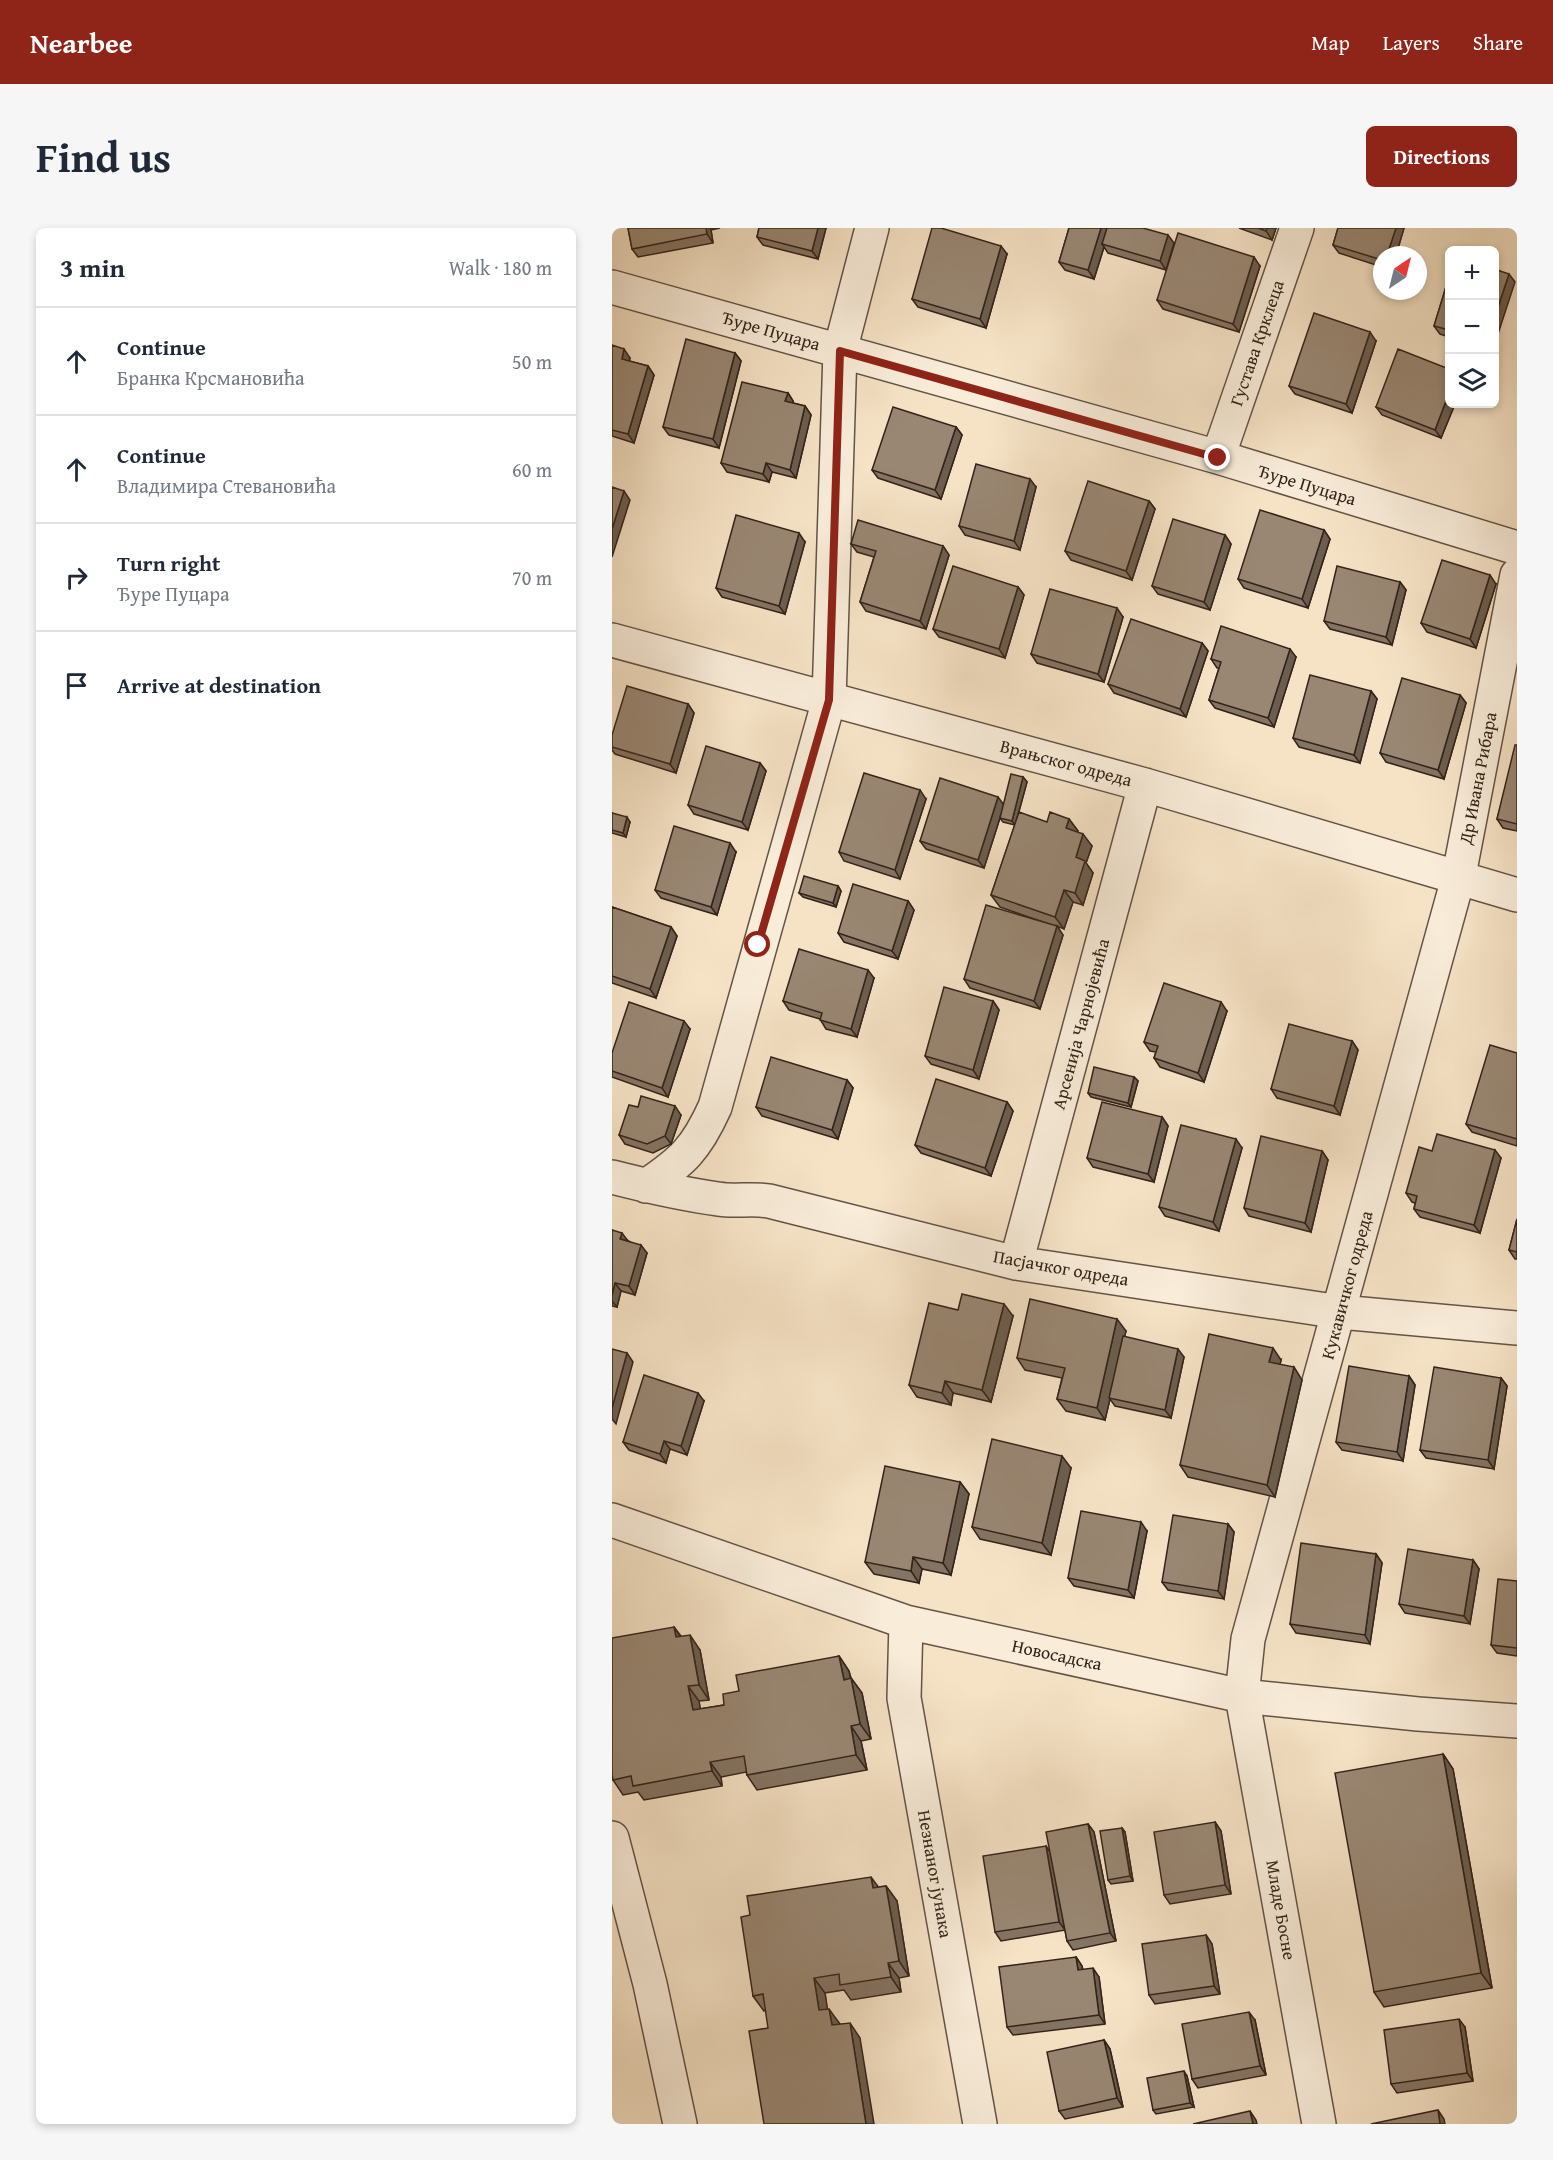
<!DOCTYPE html>
<html lang="en">
<head>
<meta charset="utf-8">
<style>
  body { margin:0; font-family:"Gentium Book Plus",serif; background:#f6f6f7; color:#1f2937 }
  .controls { position:absolute; right:18px; top:18px; display:grid; overflow:hidden; border-radius:9px; box-shadow:0 3px 9px #0003 }
  .controls button { width:54px; height:54px; display:grid; place-items:center; padding:0; border:0; border-bottom:2px solid #e0e1e3; background:#fff; color:#1f2937; font:30px sans-serif }
  .compass { position:absolute; left:761px; top:18px; width:54px; height:54px; border-radius:50%; background:#fff; box-shadow:0 3px 9px #0003; rotate:35deg }
  .stop { position:absolute; width:18px; height:18px; margin:-14px; border:4px solid #8f2418; border-radius:50%; background:#fff }
  .stop.end { background:#8f2418; border-color:#fff; box-shadow:0 2px 6px #0008 }
  .list { margin:0; padding:0; list-style:none }
  h2 { display:flex; justify-content:space-between; align-items:center; height:78px; margin:0; padding:0 24px; font-size:26px }
  h2 small { font-size:20px; font-weight:400; color:#747a83 }
  .list li { display:grid; grid-template-columns:39px 1fr auto; gap:18px; align-items:center; box-sizing:border-box; height:108px; padding:0 24px; border-top:2px solid #e0e1e3 }
  .list b { display:block; font-size:22px; white-space:nowrap }
  .list p { margin:0; font-size:20px; white-space:nowrap; color:#747a83 }
  .list em { font-size:20px; font-style:normal; color:#747a83 }
  .icon { flex:none; width:33px; height:33px; fill:none; stroke:currentColor; stroke-width:2; stroke-linecap:round; stroke-linejoin:round }
  .map { position:relative; flex:none; width:905px; height:1896px; overflow:hidden; border-radius:9px }
  header { display:flex; align-items:center; gap:36px; box-sizing:border-box; height:84px; padding:0 30px; background:#8f2418; color:#fff }
  header strong { font-size:28px }
  nav { display:flex; gap:33px; margin-inline-start:auto; font-size:21px }
  .intro { display:flex; align-items:center; justify-content:space-between; box-sizing:border-box; height:144px; padding:0 36px }
  h1 { margin:0; font-size:42px }
  .button { padding:15px 27px; border-radius:9px; background:#8f2418; color:#fff; font-size:21px; font-weight:700 }
  main { display:flex; gap:36px; padding:0 36px }
  aside { flex:1; background:#fff; border-radius:9px; box-shadow:0 3px 9px #0003 }
  .map>svg:first-child { display:block }
</style>
</head>
<body>
<header>
<strong>Nearbee</strong>
<nav><a>Map</a><a>Layers</a><a>Share</a></nav>
</header>
<div class="intro"><h1>Find us</h1><a class="button">Directions</a></div>
<main>
<aside>
<h2>3 min<small>Walk · 180 m</small></h2>
<ul class="list">
<li><svg class="icon" aria-label="ahead" viewBox="0 0 24 24"><path d="M12 20V5M6 11l6-6 6 6"/></svg><div><b>Continue</b><p>Бранка Крсмановића</p></div><em>50 m</em></li>
<li><svg class="icon" aria-label="ahead" viewBox="0 0 24 24"><path d="M12 20V5M6 11l6-6 6 6"/></svg><div><b>Continue</b><p>Владимира Стевановића</p></div><em>60 m</em></li>
<li><svg class="icon" aria-label="right" viewBox="0 0 24 24"><path d="M7 20v-9h11M14 6l5 5-5 5"/></svg><div><b>Turn right</b><p>Ђуре Пуцара</p></div><em>70 m</em></li>
<li><svg class="icon" aria-label="arrive" viewBox="0 0 24 24"><path d="M6 21V4h12l-3 4 3 4H6"/></svg><div><b>Arrive at destination</b></div></li>
</ul>
</aside>
<div class="map">
<svg width="905" height="1896" viewBox="0 0 905 1896">
  <rect width="100%" height="100%" fill="#f6e3c6"/>
  <filter id="stains"><feTurbulence type="fractalNoise" baseFrequency=".00333" numOctaves="4"/><feColorMatrix values="0 0 0 0 .2 0 0 0 0 .09 0 0 0 0 .02 0 0 0 .5 -.17"/></filter>
  <radialGradient id="worn" r=".72"><stop offset=".6" stop-color="#630" stop-opacity="0"/><stop offset="1" stop-color="#630" stop-opacity=".3"/></radialGradient>
  <g fill="none" stroke-linecap="round" stroke-linejoin="round">
    <g stroke="#645345" stroke-width="36">
      <path id="street" d="M0 59 606 229 905 320
        M606 229 685 0
        M0 412 533 557 905 667
        M0 949C35 958 70 966 106 971 123 974 140 970 157 973L404 1035 728 1084 905 1100
        M34 958C71 933 84 921 103 879L217 472 228 123 260 0
        M404 1035 533 557
        M0 1292 294 1394 630 1468 806 1486 905 1493
        M294 1394 292 1470 368 1896
        M0 1610 38 1756 68 1896
        M707 1896 630 1468 636 1411 847 647 905 347"/>
    </g>
    <use href="#street" stroke="#f9edda" stroke-width="33"/>
  </g>
  <path fill="#847463" stroke="#34231a" stroke-width="1.5" d="M16 0H108L99 2 101 15 26 29 20 21Z
    M147 0H214L206 31 151 17 145 9Z
    M457 0 562 15 554 42 496 25 492 19 482 51 453 42 447 34Z
    M627 0H664L660 12Z
    M726 0H792L784 27H770V39L727 25 721 17Z
    M395 26 374 100 306 79 300 71Z
    M648 38 627 104 551 81 545 72Z
    M837 49V109L828 106 822 98Z
    M764 113 740 185 683 166 677 158Z
    M0 117 18 130 17 133 36 138 42 147 22 215 0 208Z
    M123 125 129 133 107 220 57 207 51 199Z
    M176 165 181 173V175L193 178 199 187 184 250 160 244 157 254 115 244 109 235Z
    M837 176H843L829 210 770 187 764 179Z
    M344 199 350 207 329 271 266 250 260 242Z
    M424 259 408 322 353 307 347 298Z
    M537 273 543 281 520 352 459 332 453 323Z
    M712 302 718 311 696 380 632 360 626 351Z
    M613 307 619 316 598 382 546 366 540 358Z
    M193 314 173 386 110 369 104 360Z
    M239 316 331 318 337 327 314 401 254 383 248 374 262 329 245 324Z
    M788 354 794 362 780 417 718 401 712 393Z
    M884 356 864 420 815 404 809 395Z
    M406 359 412 367 393 430 327 409 321 401Z
    M511 389 492 454 425 435 419 426Z
    M590 415 596 423 574 489 502 465 496 456Z
    M684 429 662 499 603 480 597 472 607 440H605L599 431Z
    M759 463 765 471 748 535 687 519 681 510Z
    M848 467 854 475 832 551 774 534 768 525Z
    M76 476 82 485 64 545 3 526 0 522V507Z
    M905 517V603L891 600 885 591Z
    M148 535 154 543 136 602 82 586 76 577Z
    M411 549 415 554 405 591 435 594 457 591 466 603 465 604 480 618 474 635 481 645 471 677 461 674 452 701 445 698 451 707 428 781 358 760 352 751 442 698 388 679 379 667 403 597 391 594 388 590 372 640 314 621 308 613 392 576Z
    M314 571 288 651 232 633 227 624Z
    M0 585 18 594 14 609 0 605Z
    M124 624 105 687 49 670 43 662Z
    M226 658 229 663 224 679 191 669 187 665Z
    M296 673 302 682 286 731 232 714 226 705Z
    M0 679 59 699 65 708 44 770 0 755Z
    M262 750 245 809 214 801 208 791 177 782 171 773Z
    M381 773 387 782 367 851 319 836 313 828Z
    M615 783 592 854 548 839 542 830 544 824 538 823 532 814Z
    M78 801 56 869 0 849V825Z
    M740 813 746 822 728 887 665 870 659 861Z
    M905 825V918L860 904 854 896Z
    M522 849 526 853 519 879 479 869 476 865Z
    M235 852 241 860 226 911 150 888 144 879Z
    M395 874 401 883 379 948 309 925 303 917Z
    M26 879 69 887 59 916 41 925 13 916 7 907Z
    M550 889 556 898 542 954 481 939 475 930Z
    M630 920 607 1003 553 988 547 979Z
    M710 923 716 932 699 1004 637 988 632 980Z
    M820 923 889 930 868 1005 808 989 802 981 803 975 800 974 794 965Z
    M905 991V1031H903L897 1022Z
    M0 1002 35 1025 23 1067 9 1063 5 1079 0 1078Z
    M401 1088 379 1174 341 1165 339 1177 305 1169 297 1157Z
    M514 1103 512 1109 572 1129 559 1190 503 1178 498 1171 493 1192 454 1183 445 1171 450 1150 413 1142 405 1130Z
    M669 1132 668 1136 690 1152 663 1269 576 1249 568 1237Z
    M797 1148 803 1157 791 1233 730 1222 724 1214Z
    M889 1150 895 1158 882 1241 814 1230 808 1222Z
    M92 1173 75 1227 58 1221 54 1235 17 1222 11 1214Z
    M459 1240 439 1327 368 1311 360 1299Z
    M348 1254 357 1266 339 1347 310 1341 307 1355 262 1346 253 1334Z
    M616 1296 622 1304 612 1371 556 1362 550 1354Z
    M535 1303 522 1370 462 1358 456 1350Z
    M764 1326 770 1335 758 1416 684 1405 678 1396Z
    M861 1332 867 1341 858 1396 793 1385 787 1376Z
    M905 1353V1428L885 1425 879 1417Z
    M62 1399 69 1408 88 1422 97 1472 87 1473 88 1481 112 1477 127 1463 227 1428 237 1443 239 1450 250 1465 259 1511 249 1513 255 1542 145 1562 135 1547 134 1544 109 1549 110 1558 32 1572 26 1564 11 1567 1 1552Z
    M831 1526 841 1541 880 1760 772 1779 762 1764Z
    M603 1594 609 1603 619 1666 558 1676 552 1667Z
    M476 1596 482 1604 504 1713 461 1722 455 1713 453 1702 389 1713 383 1704 434 1618 437 1623Z
    M510 1600 513 1604 521 1653 499 1656 496 1652Z
    M274 1658 285 1673 297 1748 287 1750 289 1764 239 1772 232 1762 213 1765 215 1781 228 1796 248 1810 153 1782 152 1783 141 1768 266 1659Z
    M594 1707 600 1716 608 1766 543 1776 537 1767Z
    M464 1729 470 1738 471 1742 487 1749 493 1796 401 1807 395 1799Z
    M643 1792 654 1847 586 1860 580 1851Z
    M853 1799 861 1853 785 1865 779 1856Z
    M492 1812 498 1821 511 1879 453 1891 447 1883Z
    M575 1848 582 1879 544 1886 541 1882Z"/>
  <path fill="#6b5e50" stroke="#34231a" stroke-width="1.5" d="M94 0H98L99 2 101 15 95 6Z
    M206 0H214L206 31 200 23Z
    M489 0H497L490 16 492 19 482 51 476 42Z
    M655 0H664L660 12 654 3Z
    M784 0H792L784 27H775Z
    M556 7 562 15 554 42 548 33Z
    M389 18 395 26 374 100 368 91Z
    M642 29 648 38 627 104 621 96Z
    M897 46 903 54 882 118V91Z
    M758 104 764 113 740 185 734 176Z
    M12 121 18 130 16 139 10 131Z
    M123 125 129 133 107 220 101 211Z
    M36 138 42 147 22 215 16 206Z
    M176 165 181 173 179 182 173 173Z
    M837 165V176H843L829 210 823 202Z
    M193 178 199 187 184 250 178 242Z
    M344 199 350 207 329 271 323 262Z
    M154 235 160 244 157 254 151 246Z
    M418 251 424 259 408 322 402 313Z
    M12 263 18 272 0 329V301Z
    M537 273 543 281 520 352 514 343Z
    M712 302 718 311 696 380 690 371Z
    M187 305 193 314 173 386 167 378Z
    M613 307 619 316 598 382 592 374Z
    M331 318 337 327 314 401 308 393Z
    M878 347 884 356 864 420 858 411Z
    M788 354 794 362 780 417 774 409Z
    M406 359 412 367 393 430 387 421Z
    M505 380 511 389 492 454 486 446Z
    M590 415 596 423 574 489 568 481Z
    M678 421 684 429 662 499 656 490Z
    M759 463 765 471 748 535 742 527Z
    M848 467 854 475 832 551 826 542Z
    M76 476 82 485 64 545 58 536Z
    M148 535 154 543 136 602 130 594Z
    M411 549 415 554 403 597 400 593Z
    M308 562 314 571 288 651 283 642Z
    M386 569 392 577 372 640 366 632Z
    M15 589 18 594 14 609 11 605Z
    M457 591 466 603 463 612 454 600Z
    M471 606 480 618 474 635 481 645 471 677 463 665 464 629Z
    M118 615 124 624 105 687 99 679Z
    M226 658 229 663 224 679 221 675Z
    M452 662 461 674 452 701 443 689Z
    M296 673 302 682 286 731 280 723Z
    M445 698 451 707 428 781 422 773Z
    M59 699 65 708 44 770 38 761Z
    M256 742 262 750 245 809 239 801Z
    M381 773 387 782 367 851 361 842Z
    M609 774 615 783 592 854 586 845Z
    M72 793 78 801 56 869 50 860Z
    M740 813 746 822 728 887 722 878Z
    M522 849 526 853 519 879 516 875Z
    M235 852 241 860 226 911 220 902Z
    M395 874 401 883 379 948 373 940Z
    M63 878 69 887 59 916 53 908Z
    M550 889 556 898 542 954 536 946Z
    M624 911 630 920 607 1003 601 994Z
    M883 922 889 930 868 1005 862 997Z
    M710 923 716 932 699 1004 693 995Z
    M10 1005 16 1013 8 1011Z
    M29 1017 35 1025 23 1067 17 1058Z
    M3 1055 9 1063 5 1079 0 1073V1067Z
    M392 1076 401 1088 379 1174 370 1162Z
    M505 1091 514 1103 493 1192 485 1180Z
    M661 1120 669 1132 666 1146 657 1134Z
    M566 1121 572 1129 559 1190 553 1182Z
    M15 1125 21 1134 4 1196 0 1191V1180Z
    M682 1139 690 1152 663 1269 655 1257Z
    M797 1148 803 1157 791 1233 785 1224Z
    M889 1150 895 1158 882 1241 876 1232Z
    M333 1153 341 1165 339 1177 330 1165Z
    M86 1165 92 1173 75 1227 69 1218Z
    M52 1213 58 1221 54 1235 48 1226Z
    M450 1228 459 1240 439 1327 430 1315Z
    M348 1254 357 1266 339 1347 331 1335Z
    M529 1294 535 1303 522 1370 516 1362Z
    M616 1296 622 1304 612 1371 606 1363Z
    M764 1326 770 1335 758 1416 753 1407Z
    M301 1329 310 1341 307 1355 299 1343Z
    M861 1332 867 1341 858 1396 852 1388Z
    M62 1399 72 1414 64 1409Z
    M78 1407 88 1422 97 1472 87 1457Z
    M227 1428 237 1443 242 1467 232 1452Z
    M239 1450 250 1465 259 1511 248 1496Z
    M76 1458 87 1473 91 1497 81 1482Z
    M239 1498 249 1513 255 1542 244 1527Z
    M831 1526 841 1541 880 1760 869 1745Z
    M98 1534 109 1549 110 1558 100 1543Z
    M603 1594 609 1603 619 1666 613 1657Z
    M476 1596 482 1604 504 1713 498 1705Z
    M510 1600 513 1604 521 1653 518 1648Z
    M434 1618 440 1627 453 1702 447 1694Z
    M259 1649 270 1664 261 1660Z
    M274 1658 285 1673 297 1748 287 1733Z
    M594 1707 600 1716 608 1766 602 1758Z
    M464 1729 470 1738 472 1751 466 1742Z
    M276 1735 287 1750 289 1764 279 1749Z
    M481 1740 487 1749 493 1796 487 1787Z
    M202 1750 213 1765 218 1797 207 1782Z
    M217 1781 228 1796 231 1812 220 1797Z
    M637 1784 643 1792 654 1847 648 1838Z
    M847 1791 853 1799 861 1853 855 1845Z
    M238 1795 248 1810 262 1896H254Z
    M492 1812 498 1821 511 1879 505 1870Z
    M572 1843 575 1848 582 1879 578 1875Z
    M826 1882 832 1891 833 1896H828Z
    M638 1883 644 1892 645 1896H641Z"/>
  <path fill="#998773" stroke="#34231a" stroke-width="1.5" d="M16 0H94L95 6 20 21Z
    M147 0H206L200 23 145 9Z
    M320 0H329L389 18 368 91 300 71Z
    M457 0H489L476 42 447 34Z
    M495 0H531L556 7 548 33 490 16Z
    M646 0H655L654 3Z
    M726 0H784L775 27H770V32L721 17Z
    M566 5 642 29 621 96 545 72Z
    M882 41 897 46 882 91Z
    M837 49V102L822 98Z
    M702 85 758 104 734 176 677 158Z
    M74 111 123 125 101 211 51 199Z
    M0 117 12 121 10 131 36 138 16 206 0 202Z
    M786 121 837 141V165L823 202 764 179Z
    M130 154 176 165 173 173 193 178 178 242 154 235 151 246 109 235Z
    M281 179 344 199 323 262 260 242Z
    M364 236 418 251 402 313 347 298Z
    M476 253 537 273 514 343 453 323Z
    M0 259 12 263 0 301Z
    M648 282 712 302 690 371 626 351Z
    M124 287 187 305 167 378 104 360Z
    M561 291 613 307 592 374 540 358Z
    M246 292 331 318 308 393 248 374 264 323 239 316Z
    M830 332 878 347 858 411 809 395Z
    M341 338 406 359 387 421 321 401Z
    M725 338 788 354 774 409 712 393Z
    M438 361 505 380 486 446 419 426Z
    M519 391 590 415 568 481 496 456Z
    M609 398 678 421 656 490 597 472 609 434 599 431Z
    M698 447 759 463 742 527 681 510Z
    M790 450 848 467 826 542 768 525Z
    M15 458 76 476 58 536 0 519V507Z
    M903 517H905V596L885 591Z
    M94 518 148 535 130 594 76 577Z
    M252 545 308 562 283 642 227 624Z
    M399 546 411 549 400 593 388 590Z
    M328 550 386 569 366 632 308 613Z
    M407 584 435 594 438 584 457 591 454 600 471 606 464 629 473 633 463 665 452 662 443 689 379 667Z
    M0 585 15 589 11 605 0 602Z
    M62 598 118 615 99 679 43 662Z
    M192 648 226 658 221 675 187 665Z
    M241 656 296 673 280 723 226 705Z
    M374 677 445 698 422 773 352 751Z
    M0 679 59 699 38 761 0 748Z
    M187 721 256 742 239 801 208 792 210 785 171 773Z
    M552 755 609 774 586 845 542 830 546 818 532 814Z
    M332 759 381 773 361 842 313 828Z
    M17 774 72 793 50 860 0 843V825Z
    M677 796 740 813 722 878 659 861Z
    M878 817 905 825V911L854 896Z
    M159 829 235 852 220 902 144 879Z
    M482 839 522 849 516 875 476 865Z
    M324 851 395 874 373 940 303 917Z
    M29 868 63 878 53 908 35 916 7 907 17 877 26 879Z
    M490 874 550 889 536 946 475 930Z
    M569 897 624 911 601 994 547 979Z
    M825 906 883 922 862 997 802 981 805 968 794 965 807 919 820 923Z
    M649 908 710 923 693 995 632 980Z
    M905 991V1024L897 1022Z
    M0 1002 10 1005 8 1011 29 1017 17 1058 3 1055 0 1067Z
    M350 1066 392 1076 370 1162 333 1153 330 1165 297 1157 317 1075 346 1082Z
    M418 1071 505 1091 485 1180 445 1171 453 1140 405 1130Z
    M597 1106 661 1120 657 1134 682 1139 655 1257 568 1237Z
    M511 1108 566 1121 553 1182 497 1170Z
    M0 1121 15 1125 0 1180Z
    M737 1138 797 1148 785 1224 724 1214Z
    M822 1139 889 1150 876 1232 808 1222Z
    M32 1147 86 1165 69 1218 52 1213 48 1226 11 1214Z
    M380 1211 450 1228 430 1315 360 1299Z
    M273 1238 348 1254 331 1335 301 1329 299 1343 253 1334Z
    M469 1283 529 1294 516 1362 456 1350Z
    M561 1287 616 1296 606 1363 550 1354Z
    M689 1315 764 1326 753 1407 678 1396Z
    M796 1321 861 1332 852 1388 787 1376Z
    M886 1351 905 1353V1420L879 1417Z
    M62 1399 64 1409 78 1407 87 1457 76 1458 81 1482 112 1477 111 1466 127 1463 124 1447 227 1428 232 1452 239 1450 248 1496 239 1498 244 1527 135 1547 132 1528 98 1534 100 1543 21 1558 19 1548 1 1552 0 1546V1410Z
    M831 1526 869 1745 762 1764 723 1545Z
    M603 1594 613 1657 552 1667 542 1604Z
    M476 1596 498 1705 455 1713 434 1604Z
    M510 1600 518 1648 496 1652 488 1603Z
    M434 1618 447 1694 383 1704 371 1628Z
    M259 1649 261 1660 274 1658 287 1733 276 1735 279 1749 228 1757 227 1746 202 1750 207 1782 217 1781 220 1797 238 1795 254 1896H152L137 1803 156 1800 151 1766 141 1768 129 1689 138 1687 135 1668Z
    M594 1707 602 1758 537 1767 530 1716Z
    M464 1729 466 1742 481 1740 487 1787 395 1799 387 1739Z
    M637 1784 648 1838 580 1851 570 1796Z
    M847 1791 855 1845 779 1856 772 1802Z
    M492 1812 505 1870 447 1883 435 1824Z
    M572 1843 578 1875 541 1882 535 1850Z
    M826 1882 828 1896H759Z
    M638 1883 641 1896H581Z"/>
  <g fill="none" stroke-linecap="round" stroke-linejoin="round">
    <path stroke="#8f2418" stroke-width="8" d="M146 717 217 472 228 123 606 230"/>
  </g>
  <g text-anchor="middle" stroke-width="4.5" stroke-linejoin="round" paint-order="stroke">
    <g font-size="18" fill="#34231a" stroke="#f9edda">
      <text transform="translate(159 103) rotate(16)" y="6">Ђуре Пуцара</text>
      <text transform="translate(645 115) rotate(-71)" y="6">Густава Крклеца</text>
      <text transform="translate(695 257) rotate(17)" y="6">Ђуре Пуцара</text>
      <text transform="translate(454 535) rotate(15)" y="6">Врањског одреда</text>
      <text transform="translate(866 550) rotate(-79)" y="6">Др Ивана Рибара</text>
      <text transform="translate(469 796) rotate(-75)" y="6">Арсенија Чарнојевића</text>
      <text transform="translate(449 1040) rotate(10)" y="6">Пасјачког одреда</text>
      <text transform="translate(735 1057) rotate(-75)" y="6">Кукавичког одреда</text>
      <text transform="translate(445 1427) rotate(12)" y="6">Новосадска</text>
      <text transform="translate(323 1646) rotate(80)" y="6">Незнаног јунака</text>
      <text transform="translate(669 1682) rotate(80)" y="6">Младе Босне</text>
    </g>
  </g>
  <rect width="100%" height="100%" filter="url(#stains)"/>
  <rect width="100%" height="100%" fill="url(#worn)"/>
</svg>
<div class="controls">
<button>+</button>
<button>−</button>
<button><svg class="icon" aria-label="layers" viewBox="0 0 24 24"><path d="M12 4l9 5-9 5-9-5zM3 14l9 5 9-5"/></svg></button>
</div>
<svg class="compass" viewBox="-18 -18 36 36"><path d="M0-13l5 13h-10z" fill="#e53935"/><path d="M0 13l5-13h-10z" fill="#747a83"/></svg>
<div class="stop" style="left:146px;top:717px"></div>
<div class="stop end" style="left:606px;top:230px"></div>
</div>
</main>
</body>
</html>
